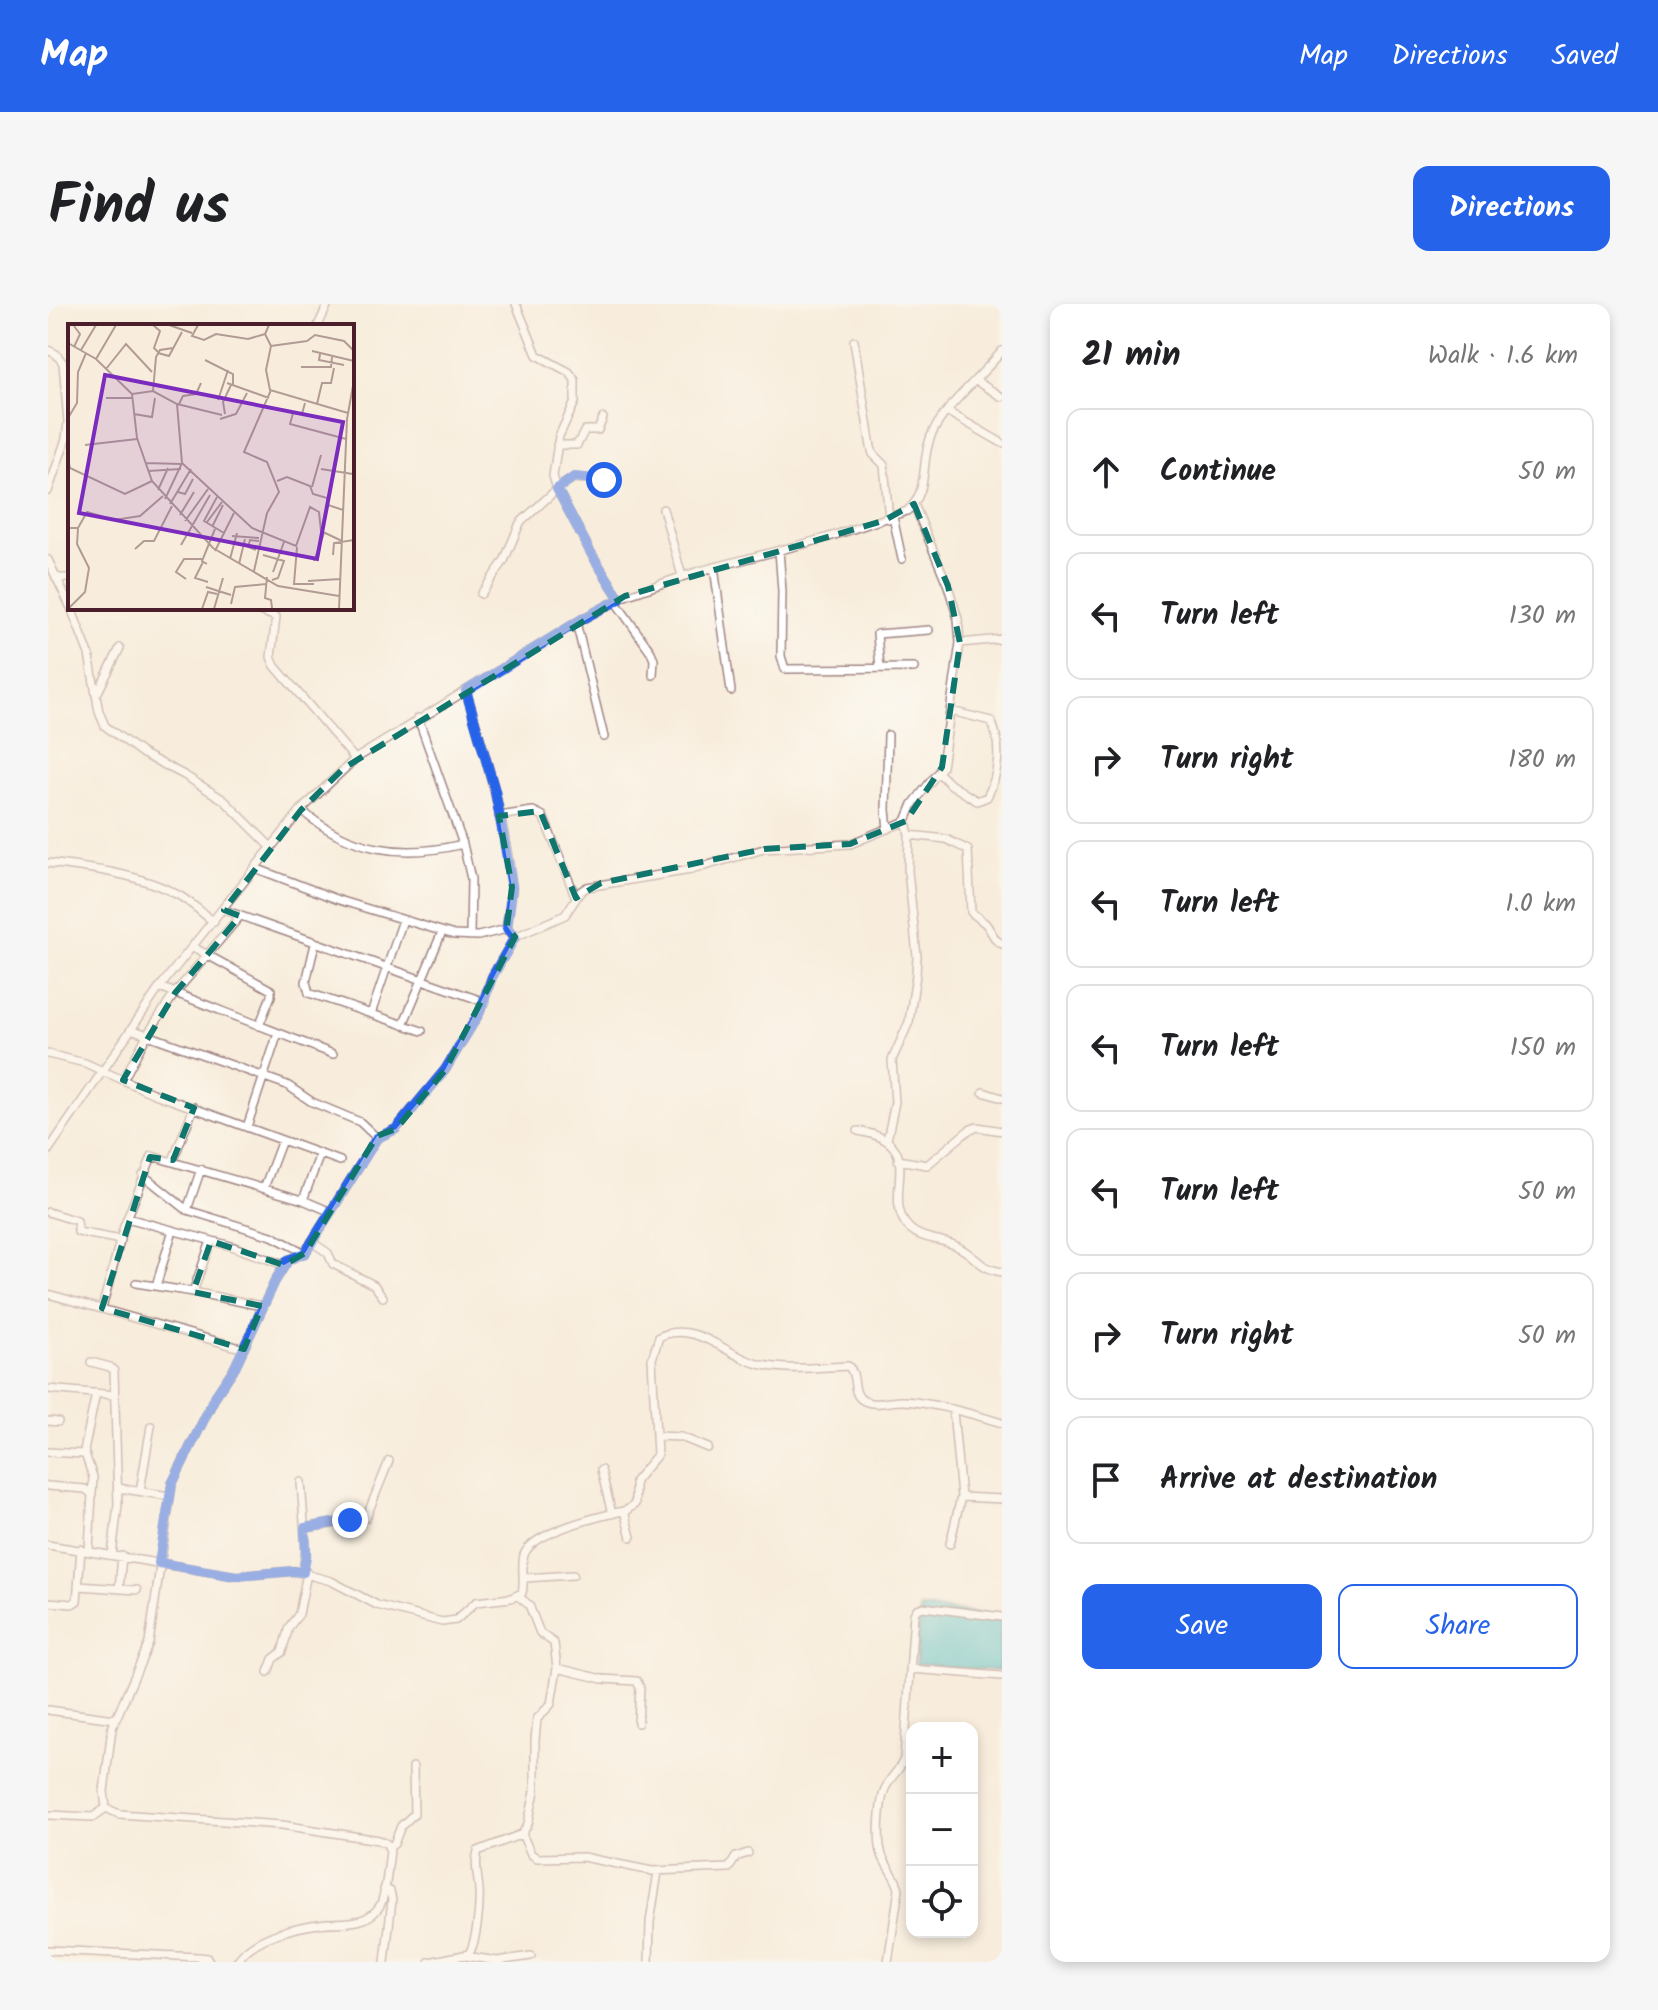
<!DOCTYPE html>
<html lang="en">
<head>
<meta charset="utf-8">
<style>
  body { margin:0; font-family:Kalam,sans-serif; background:#f6f6f6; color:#202124 }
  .controls { position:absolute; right:24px; bottom:24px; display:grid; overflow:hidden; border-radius:16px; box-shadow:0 4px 12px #0003 }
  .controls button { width:72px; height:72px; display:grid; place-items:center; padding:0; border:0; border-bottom:2px solid #e0e0e0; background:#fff; color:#202124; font:40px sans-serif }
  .stop { position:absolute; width:24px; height:24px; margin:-18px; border:6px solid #2563eb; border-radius:50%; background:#fff }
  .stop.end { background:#2563eb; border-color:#fff; box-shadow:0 2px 8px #0008 }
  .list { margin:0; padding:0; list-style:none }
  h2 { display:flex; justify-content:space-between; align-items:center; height:104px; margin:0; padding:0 32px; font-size:34px }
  h2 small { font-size:26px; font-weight:400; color:#757577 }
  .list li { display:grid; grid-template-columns:52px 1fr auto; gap:24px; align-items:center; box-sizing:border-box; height:128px; margin:0 16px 16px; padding:0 16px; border:2px solid #e0e0e0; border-radius:16px }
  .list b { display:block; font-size:30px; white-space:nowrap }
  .list em { font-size:26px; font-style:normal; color:#757577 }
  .actions { display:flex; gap:16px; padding:24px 32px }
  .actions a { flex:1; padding:18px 0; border:2px solid #2563eb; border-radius:16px; text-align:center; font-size:28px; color:#2563eb }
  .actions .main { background:#2563eb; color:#fff }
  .icon { flex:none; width:44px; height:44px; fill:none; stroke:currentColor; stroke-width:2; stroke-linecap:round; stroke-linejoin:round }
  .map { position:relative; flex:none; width:954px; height:1658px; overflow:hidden; border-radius:16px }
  header { display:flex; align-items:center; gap:48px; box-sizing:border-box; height:112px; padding:0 40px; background:#2563eb; color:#fff }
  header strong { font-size:38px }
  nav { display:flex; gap:44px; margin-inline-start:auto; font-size:28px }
  .intro { display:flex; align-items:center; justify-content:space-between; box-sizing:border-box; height:192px; padding:0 48px }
  h1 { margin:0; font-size:56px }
  .button { padding:20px 36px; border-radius:16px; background:#2563eb; color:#fff; font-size:28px; font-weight:700 }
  main { display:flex; gap:48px; padding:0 48px }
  aside { flex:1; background:#fff; border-radius:16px; box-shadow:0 4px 12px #0003 }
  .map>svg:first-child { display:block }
</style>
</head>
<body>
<header>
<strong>Map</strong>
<nav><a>Map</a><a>Directions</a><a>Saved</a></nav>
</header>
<div class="intro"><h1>Find us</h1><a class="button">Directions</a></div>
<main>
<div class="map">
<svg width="954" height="1658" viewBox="0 0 954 1658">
  <rect width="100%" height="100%" fill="#fdfcf7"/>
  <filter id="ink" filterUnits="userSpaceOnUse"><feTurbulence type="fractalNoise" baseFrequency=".0125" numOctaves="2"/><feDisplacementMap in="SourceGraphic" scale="16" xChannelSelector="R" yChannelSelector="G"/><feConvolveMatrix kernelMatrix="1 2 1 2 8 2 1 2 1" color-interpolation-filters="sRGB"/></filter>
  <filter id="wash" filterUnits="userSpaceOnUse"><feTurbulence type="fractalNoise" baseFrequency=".006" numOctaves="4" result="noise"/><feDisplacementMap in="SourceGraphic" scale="32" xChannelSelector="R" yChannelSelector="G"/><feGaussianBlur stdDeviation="1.8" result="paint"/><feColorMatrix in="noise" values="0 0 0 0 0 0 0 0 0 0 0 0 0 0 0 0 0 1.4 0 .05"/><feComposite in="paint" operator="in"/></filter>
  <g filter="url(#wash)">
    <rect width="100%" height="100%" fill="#f8eddc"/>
    <path fill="#51bfc6" stroke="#4e6f78" stroke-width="2" d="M872 1304 934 1310 953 1317 951 1367 868 1360Z"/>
  </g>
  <g filter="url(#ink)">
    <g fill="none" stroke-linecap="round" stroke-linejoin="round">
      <g stroke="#a18684" stroke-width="10">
        <path id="minor" d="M468 0 489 51 521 68 527 76V98L511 132 505 172 509 185 543 249 572 295
          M270 22 280 0
          M806 37 823 143 825 150 836 161 841 215
          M0 46 8 50 15 59 20 118 18 135 0 187
          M928 77 954 93
          M900 108 954 139
          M509 141H529L537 126H550L555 114
          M615 205 634 272
          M845 213 854 255
          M731 246 734 287 733 352 737 365 866 364
          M0 256 22 302
          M666 263 683 387
          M8 274H22
          M433 290 456 257 472 219 509 185 525 174 556 176
          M567 297 603 348 606 356 605 371
          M23 304 41 350 51 408 57 422 95 450 136 471 176 496 223 543
          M204 304 228 313 223 353 227 362 307 455
          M528 318 556 433
          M912 339 954 335
          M832 364 829 330 881 326
          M418 387C437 450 457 515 464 582 465 596 459 610 459 625
          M50 388 72 344
          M370 414 415 540 423 575 422 632
          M840 431 838 506 840 525
          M891 469 902 480 929 497 939 493C951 471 954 440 943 417L903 407
          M253 506C301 547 354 555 415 540
          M451 512 485 507 495 512 528 594
          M861 531 898 535 920 546 923 608 938 620 948 636 954 640
          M0 559C42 564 92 570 130 591 143 598 154 609 166 618
          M207 564 291 596 406 631 430 632 459 625 467 633
          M176 606 437 698
          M267 640 258 678 261 689 374 727
          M145 643 223 686V692L211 722
          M112 683 285 750
          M323 710 355 616
          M355 721 394 628
          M83 725 239 781 264 798 312 818 329 834
          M0 750 37 759 104 789 292 857
          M75 776 99 731 127 689 192 612
          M935 788 954 794
          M199 823 230 729
          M810 827C881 838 835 887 857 919 870 938 895 933 912 944 930 954 931 964 954 968
          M839 836 847 798 844 756 861 718 868 671 869 652 860 567 861 531 858 517
          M0 847 112 683 253 506 307 455 534 315 577 292 648 268 778 234 859 207C882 188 872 158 883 132 896 102 933 73 954 47
          M125 856 146 803
          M850 856 879 861 921 826 929 823 954 827
          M95 871 139 906 224 932 257 949
          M216 884 234 836
          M255 896 272 850
          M139 906 153 865
          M0 908 29 917 30 928 73 936
          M79 914 183 942 236 961
          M264 938 280 949 285 960 326 981 335 993
          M88 979 145 988 214 1002
          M108 982 125 926
          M145 988 163 937
          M0 990 196 1045
          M54 1004 76 922 104 852 255 896 283 908
          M43 1058 62 1063 66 1067 70 1201 64 1251
          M0 1085 67 1091
          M0 1117 10 1118
          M609 1132 633 1133 660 1144
          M0 1148 36 1150
          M553 1166 564 1210
          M253 1178 258 1245 255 1268
          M0 1182 37 1185 44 1190 41 1246
          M70 1184 121 1192
          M92 1187 103 1122
          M44 1190 45 1173 36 1147 48 1089
          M913 1193 954 1195
          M576 1207 583 1233
          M257 1224 318 1214 341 1157
          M902 1240 913 1193 905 1107
          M0 1241 188 1272 246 1267 283 1277 329 1301 394 1318 408 1316 428 1298 463 1294 474 1289C477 1277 473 1262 476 1251 484 1227 557 1211 579 1206L587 1200V1177L609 1151 604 1055 611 1033C642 1017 673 1045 699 1056 729 1069 768 1063 800 1062 810 1070 803 1087 813 1095 825 1104 843 1096 856 1097 886 1099 925 1110 954 1119
          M476 1274 525 1271
          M30 1282 89 1286
          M71 1285 74 1252
          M0 1298 24 1300 29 1297 33 1245
          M509 1364 554 1375 589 1377 592 1384 590 1419
          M862 1365 954 1372
          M220 1368 225 1355 234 1348 241 1323 251 1310 259 1269
          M0 1406 67 1415
          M0 1511 45 1513 58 1504
          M474 1530 483 1550 489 1554 535 1553 604 1567 681 1564 688 1553 700 1549
          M341 1543 346 1540 353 1522 366 1510 365 1463
          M336 1585 342 1587 344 1596 337 1658
          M0 1646 151 1653 159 1654 162 1658
          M418 1652 449 1657 483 1652
          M189 1658C204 1632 250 1622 279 1619 297 1618 319 1621 331 1603 338 1594 340 1560 342 1547L339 1540 331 1536 234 1521 71 1510 58 1504 56 1487 64 1424 101 1339 124 1180 168 1091 187 1063 227 977 240 956 257 949 329 834 348 825 397 766 432 708 444 673 467 633 517 611 533 587 539 583 643 566 716 545 802 540 858 517 865 500 894 463 912 339 910 315 900 282 866 200
          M381 1658 421 1650C429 1636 432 1602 431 1586 430 1572 426 1560 430 1547L474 1530 480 1520 487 1487V1436L489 1415 503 1400 509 1364 506 1339 492 1329 481 1301 470 1292
          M601 1658 602 1618 610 1568
          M840 1658 851 1585C848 1572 838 1563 834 1551 829 1537 831 1494 839 1481 844 1471 852 1466 856 1455L866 1310 869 1305 875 1303 954 1313"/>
      </g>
      <use href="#minor" stroke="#fff" stroke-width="7"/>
    </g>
  </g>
  <g fill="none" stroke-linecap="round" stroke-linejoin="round" filter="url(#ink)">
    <path stroke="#2563eb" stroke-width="10" d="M302 1216 257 1224 258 1252 255 1268 246 1267 188 1272 111 1259 124 1180 168 1091 187 1063 227 977 240 956 257 949 329 834 348 825 397 766 432 708 444 673 467 633 459 625 464 583 456 536 447 487 418 387 534 315 572 295 543 249 509 185 526 173 556 176"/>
  </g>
  <path d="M0 0H954V1658H0ZM866 200 900 282 912 339 894 463 858 517 802 540 716 545 553 579 528 594 492 507 451 512 464 583 459 622 467 633 397 766 348 825 329 832 257 949 236 961 163 937 145 988 214 1002 196 1045 54 1004 102 853 125 856 146 804 75 776 127 689 192 612 176 606 253 506 296 464 577 292 835 217Z" fill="#f8eddc" fill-opacity=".55" fill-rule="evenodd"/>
  <path fill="none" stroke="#0f766e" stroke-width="6" stroke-dasharray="16 10" stroke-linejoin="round" d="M866 200 900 282 912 339 894 463 858 517 802 540 716 545 553 579 528 594 492 507 451 512 464 583 459 622 467 633 397 766 348 825 329 832 257 949 236 961 163 937 145 988 214 1002 196 1045 54 1004 102 853 125 856 146 804 75 776 127 689 192 612 176 606 253 506 296 464 577 292 835 217Z"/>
  <g transform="translate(20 20)">
    <rect width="286" height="286" fill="#f8eddc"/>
    <path fill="none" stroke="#b29b95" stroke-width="2" d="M85 1 92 7 86 24 90 28M101 1 124 9M130 1 124 12 136 16 148 10 180 15 197 10M201 1 197 10 203 22 198 46 202 66 280 89M0 19 28 35 64 70 69 114 84 157 145 224 210 262 271 272M203 22 239 17 247 11 276 17 286 27M6 23 12 10 6 2M13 26 28 1M244 27 286 37M90 29 101 32 114 8M252 30 251 36 276 41M28 35 48 1M137 36 165 50V62M233 43H263L264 33M38 45 58 20 84 48M159 59 201 74M85 67 88 33 92 26 105 24M64 70 85 67 109 80 114 139 184 204 228 222 242 183 251 188 253 207 274 217M38 74H65M150 76 160 46M237 79 234 90 225 89 222 100 278 115M109 80 154 91M111 80 115 72 128 70 133 59M249 80 254 59H263L266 44M66 90 84 93 87 74M157 90 155 78 163 61M0 94 9 79 10 48 18 29M152 95 168 90 179 69M17 121 69 115M0 136 2 144 57 170 84 157M78 139 113 140M253 145 285 150 286 136M80 147 113 145M209 157 219 153 242 162 245 170 259 174 260 181 275 186M244 163 253 131M90 166 100 144M110 168 117 170 125 155M149 173 136 197 156 209M97 175 114 139M102 180 123 145M112 191 126 168M117 197 140 165M139 198 154 178M144 203 155 181M0 204H10L19 188 46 196 72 192 95 172M164 212 191 214M113 221 142 171M229 223 226 260H246M67 225 76 217H86L104 182M188 226 180 223 182 216 191 217M147 227 166 189M195 231 216 237 210 254 204 256M265 231 266 219 286 216M162 235 169 209M246 237 256 209M135 238 127 254 140 258M139 240 134 237 147 205M171 240 177 215M186 247 199 189 211 168 199 138 176 128 203 66M205 248 216 218M199 253 197 274 203 276 204 284M118 255 108 248 116 235H134M240 257 272 255M138 263 163 271M163 280 167 263 198 260M0 285 17 268 21 244 9 220 10 205M134 285 140 268 149 270M146 285 155 254M271 285 279 95 286 56"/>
    <path fill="#7b2cbf" fill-opacity="0.15" stroke="#7b2cbf" stroke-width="4" d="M37 51 275 98 249 235 11 189Z"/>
    <rect width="286" height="286" fill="none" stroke="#4a1f2b" stroke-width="4"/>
  </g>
</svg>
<div class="controls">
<button>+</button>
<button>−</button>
<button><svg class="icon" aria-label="locate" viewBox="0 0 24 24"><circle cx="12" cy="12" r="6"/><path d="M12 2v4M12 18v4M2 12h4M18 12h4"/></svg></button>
</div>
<div class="stop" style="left:556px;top:176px"></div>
<div class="stop end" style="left:302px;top:1216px"></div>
</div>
<aside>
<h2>21 min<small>Walk · 1.6 km</small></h2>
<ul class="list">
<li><svg class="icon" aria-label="ahead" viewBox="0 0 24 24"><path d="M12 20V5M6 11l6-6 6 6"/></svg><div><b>Continue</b></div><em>50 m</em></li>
<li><svg class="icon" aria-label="left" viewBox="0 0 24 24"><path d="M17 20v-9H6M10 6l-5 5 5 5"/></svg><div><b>Turn left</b></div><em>130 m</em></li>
<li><svg class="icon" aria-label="right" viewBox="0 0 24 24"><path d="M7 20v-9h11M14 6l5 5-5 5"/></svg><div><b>Turn right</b></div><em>180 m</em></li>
<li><svg class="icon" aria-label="left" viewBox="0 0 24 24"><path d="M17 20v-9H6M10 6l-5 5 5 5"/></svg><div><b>Turn left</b></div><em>1.0 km</em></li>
<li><svg class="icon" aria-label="left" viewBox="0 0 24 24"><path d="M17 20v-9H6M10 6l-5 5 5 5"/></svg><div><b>Turn left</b></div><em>150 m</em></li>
<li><svg class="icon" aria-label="left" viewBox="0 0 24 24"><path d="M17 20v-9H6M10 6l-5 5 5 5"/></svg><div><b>Turn left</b></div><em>50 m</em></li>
<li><svg class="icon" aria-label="right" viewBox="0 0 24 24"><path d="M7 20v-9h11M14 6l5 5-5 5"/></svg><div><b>Turn right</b></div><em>50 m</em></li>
<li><svg class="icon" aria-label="arrive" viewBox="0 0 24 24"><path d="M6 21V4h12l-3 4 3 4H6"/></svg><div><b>Arrive at destination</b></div></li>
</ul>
<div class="actions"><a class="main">Save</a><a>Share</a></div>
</aside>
</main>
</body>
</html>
